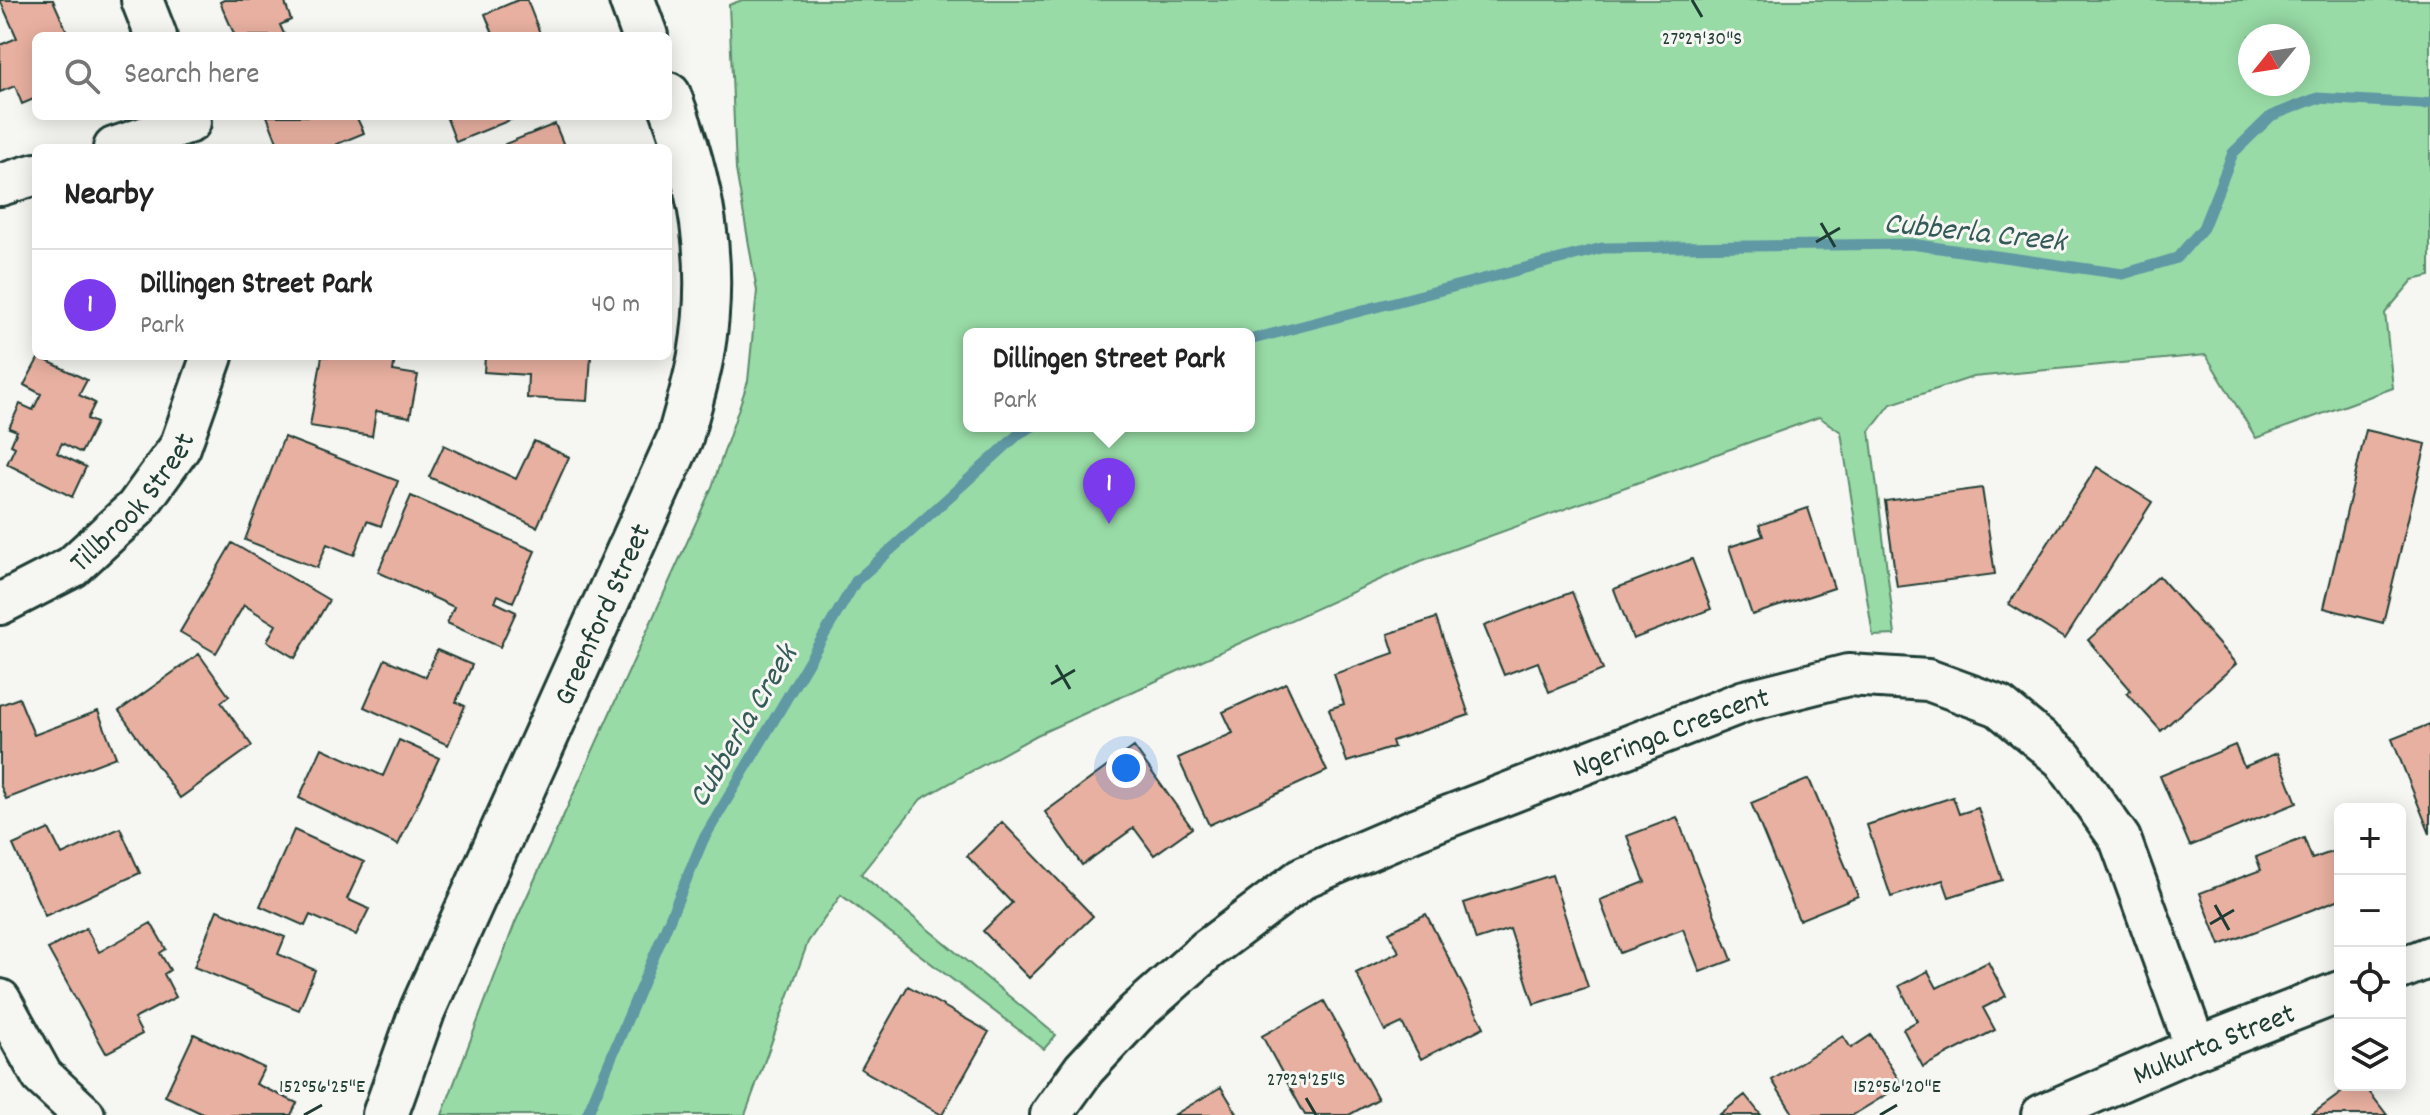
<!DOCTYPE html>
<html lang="en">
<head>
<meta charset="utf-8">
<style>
  body { margin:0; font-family:Dekko,sans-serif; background:#f6f6f6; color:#222 }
  .controls { position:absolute; right:24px; bottom:24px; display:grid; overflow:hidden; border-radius:12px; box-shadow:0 4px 20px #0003 }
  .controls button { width:72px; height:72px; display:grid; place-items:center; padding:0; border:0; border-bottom:2px solid #e0e0e0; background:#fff; color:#222; font:40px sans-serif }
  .compass { position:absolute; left:2238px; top:24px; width:72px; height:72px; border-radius:50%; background:#fff; box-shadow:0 4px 20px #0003; rotate:240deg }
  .you { position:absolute; left:1126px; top:768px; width:28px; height:28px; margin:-20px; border:6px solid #fff; border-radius:50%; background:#1a73e8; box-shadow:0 0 0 12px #1a73e833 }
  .badge { display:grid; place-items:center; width:52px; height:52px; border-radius:50%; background:#7c3aed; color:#fff; font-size:26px; font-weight:700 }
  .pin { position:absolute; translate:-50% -66px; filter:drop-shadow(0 2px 4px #0008) }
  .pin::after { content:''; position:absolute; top:42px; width:28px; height:24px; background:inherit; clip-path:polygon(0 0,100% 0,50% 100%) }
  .popup { position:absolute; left:963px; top:328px; width:292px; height:104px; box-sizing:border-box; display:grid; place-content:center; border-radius:12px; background:#fff; filter:drop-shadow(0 2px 6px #0005); font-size:26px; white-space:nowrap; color:#767676 }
  .popup b { font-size:30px; color:#222 }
  .popup::after { content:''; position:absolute; left:50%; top:100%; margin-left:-16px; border:16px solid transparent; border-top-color:#fff }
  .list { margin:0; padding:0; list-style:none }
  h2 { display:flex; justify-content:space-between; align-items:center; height:104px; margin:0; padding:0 32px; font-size:34px }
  h2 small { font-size:26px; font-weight:400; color:#767676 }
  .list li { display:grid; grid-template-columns:52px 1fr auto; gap:24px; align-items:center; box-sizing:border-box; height:112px; padding:0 32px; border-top:2px solid #e0e0e0 }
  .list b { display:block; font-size:30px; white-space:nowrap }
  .list p { margin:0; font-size:26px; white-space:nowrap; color:#767676 }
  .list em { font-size:26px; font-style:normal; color:#767676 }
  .icon { flex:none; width:44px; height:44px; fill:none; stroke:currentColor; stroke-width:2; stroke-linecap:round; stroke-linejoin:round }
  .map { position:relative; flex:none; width:2430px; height:1115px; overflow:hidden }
  .search { position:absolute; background:#fff; box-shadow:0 4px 20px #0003; left:32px; top:32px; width:640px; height:88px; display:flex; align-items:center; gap:20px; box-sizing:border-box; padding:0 28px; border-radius:12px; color:#767676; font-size:30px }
  .panel { position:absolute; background:#fff; box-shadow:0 4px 20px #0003; left:32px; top:144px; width:640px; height:216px; border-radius:12px }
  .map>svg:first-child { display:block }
</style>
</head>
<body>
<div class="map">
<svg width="2430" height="1115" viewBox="0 0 2430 1115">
  <rect width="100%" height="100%" fill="#f6f6f2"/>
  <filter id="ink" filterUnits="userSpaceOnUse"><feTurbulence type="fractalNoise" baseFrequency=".0125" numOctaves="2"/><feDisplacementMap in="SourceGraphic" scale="16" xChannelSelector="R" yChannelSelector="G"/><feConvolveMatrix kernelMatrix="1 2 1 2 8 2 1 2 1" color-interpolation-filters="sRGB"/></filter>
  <g filter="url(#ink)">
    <path fill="#98dba6" stroke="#5c8c6d" stroke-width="2" fill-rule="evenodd" d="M742 0H2430V276L2413 280 2385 313 2393 388 2256 438 2206 355 1973 377 1891 404 1870 431 1895 635 1873 636 1841 432 1819 417 1421 561 1037 735 921 799 861 874 1056 1035 1044 1049 841 895 808 942 745 1115H442L515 923 712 487 748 381 757 291 736 170 729 5ZM2250 36H2298V84H2250ZM969 334H1249V426H969Z"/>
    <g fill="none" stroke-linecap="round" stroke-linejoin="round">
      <path stroke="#6198a4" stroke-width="11" d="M1249 340 1602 248 1911 244 2123 274 2177 258 2203 228 2233 153 2271 116 2317 98 2424 104 2430 102
        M587 1115 703 840 856 581 1020 433 1033 426"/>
    </g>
    <path fill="#e8b0a0" stroke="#1f3d34" stroke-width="2" d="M0 0H53L69 36H36V98L22 104 15 86 0 92V45L17 38Z
      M224 0H284L291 20 280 25 285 36H235L220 2Z
      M518 0H527L541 36H494L485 14Z
      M267 116H356L364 133 337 144 338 148H290L289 144 279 147Z
      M446 116H520L456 142Z
      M555 124 565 148H506L505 144Z
      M322 356 395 358 393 371 418 375 410 417 376 411 372 436 310 426Z
      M485 356H591L588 401 527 398 528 375 484 372Z
      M39 357 87 380 79 395 95 403 87 419 96 423 81 453 62 443 57 453 86 467 72 497 7 464 15 447 11 445 17 431 9 428 20 404 33 410 41 394 24 385Z
      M2366 430 2426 444 2383 623 2324 608Z
      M284 437 398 481 381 526 367 521 354 555 327 544 317 568 245 540Z
      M534 441 569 457 537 527 429 477 444 445 516 479Z
      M2097 467 2152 502 2065 639 2009 604Z
      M1982 488 1995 574 1897 587 1885 501Z
      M411 496 535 551 513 602 498 595 495 602 516 612 500 647 447 623 454 607 378 572Z
      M1808 508 1834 588 1752 615 1729 547 1763 536 1759 525Z
      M232 543 329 600 295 658 267 641 276 625 244 605 216 653 180 632Z
      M1692 559 1711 609 1633 639 1614 589Z
      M2159 576 2236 664 2161 731 2127 693 2131 690 2088 640Z
      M1572 592 1603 670 1549 692 1538 662 1504 675 1484 626Z
      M1436 618 1469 715 1392 741 1394 747 1347 762 1329 709 1344 704 1334 674 1394 653 1388 634Z
      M437 650 472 665 456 702 465 706 448 745 364 707 385 659 426 677Z
      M199 654 229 696 221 702 252 746 180 798 119 711Z
      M1286 683 1327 771 1209 825 1178 758 1233 733 1223 712Z
      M19 698 34 735 98 711 116 757 6 799 0 784V705Z
      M2430 724V834L2392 739Z
      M399 740 439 758 398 845 299 798 322 748 383 776Z
      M2235 745 2244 767 2277 753 2297 803 2190 846 2160 776Z
      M1134 747 1192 828 1154 855 1134 828 1082 865 1045 812Z
      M1809 779 1858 896 1799 920 1751 803Z
      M1953 797 1959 814 1978 808 2002 880 1949 897 1943 880 1891 897 1867 825Z
      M1677 817 1732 960 1700 972 1683 929 1620 953 1600 900 1645 882 1627 836Z
      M1002 822 1093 916 1029 978 983 931 1012 903 967 856Z
      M120 828 140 873 45 916 13 845 49 829 62 855Z
      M294 830 364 862 347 899 369 909 356 935 310 915 305 926 260 906Z
      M2304 838 2312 859 2340 849V899L2220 945 2200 893 2261 870 2256 857Z
      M1552 875 1588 987 1534 1004 1510 929 1476 940 1464 903Z
      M217 910 285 937 278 954 315 970 299 1010 194 967Z
      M1426 914 1484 1027 1421 1059 1402 1023 1385 1031 1356 973 1399 952 1389 932Z
      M151 923 166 949 160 953 170 970 164 974 176 997 134 1019 142 1034 106 1053 48 949 86 928 99 952Z
      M1988 962 2006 996 1983 1008 1995 1030 1923 1067 1903 1029 1917 1021 1899 986 1928 971 1937 988Z
      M908 986 989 1032 942 1115 861 1069Z
      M1324 1001 1378 1099 1349 1115H1305L1262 1036Z
      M194 1034 264 1068 256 1084 297 1103 291 1115H205L165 1096Z
      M1871 1035 1902 1085 1853 1115H1794L1772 1080 1843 1036 1851 1048Z
      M2352 1085H2364L2387 1115H2311Z
      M1221 1087 1238 1115H1174Z
      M1745 1095 1761 1115H1719Z"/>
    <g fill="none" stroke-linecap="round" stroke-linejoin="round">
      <g stroke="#1f3d34" stroke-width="46">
        <g id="minor">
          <path d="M142 0 156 36"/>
          <path d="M114 148 190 122"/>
          <path d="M0 185 36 174"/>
          <path id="s1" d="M0 604 72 567 136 508 180 447 212 356"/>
          <path d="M2400 969 2430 957"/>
          <path d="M0 1000 42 1076 84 1115"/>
          <path id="s2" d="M1051 1115 1084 1069 1136 1013 1207 950 1304 877 1416 829 1745 701 1848 675 1928 680 1999 706 2063 759 2120 839 2196 1048"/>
          <path id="s3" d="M2042 1115 2196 1048 2340 992"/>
        </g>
      </g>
      <g stroke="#1f3d34" stroke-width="50">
        <g id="tertiary">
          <path d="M632 0 645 36"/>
          <path id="s4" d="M385 1115 423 1009 680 438C687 411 696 383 701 355 717 262 701 181 668 95"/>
        </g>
      </g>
      <use href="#minor" stroke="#f6f6f2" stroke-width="40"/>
      <use href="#tertiary" stroke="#f6f6f2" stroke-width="44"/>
    </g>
  </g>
  <path fill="none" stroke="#1f3d34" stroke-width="3" d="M1692 0 1702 17M1821 223 1835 247M1816 242 1840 228M1056 665 1070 689M1051 684 1075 670M2215 905 2229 930M2210 924 2234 910M1306 1098 1316 1115M304 1115 322 1105M1880 1115 1897 1105"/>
  <g text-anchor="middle" stroke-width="6" stroke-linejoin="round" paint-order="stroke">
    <g font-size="30" fill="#1f3d34" stroke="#f6f6f2">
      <text dy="10" stroke="none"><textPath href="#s1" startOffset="170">Tillbrook Street</textPath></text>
      <text dy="10" stroke="none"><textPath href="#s4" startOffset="546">Greenford Street</textPath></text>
      <text dy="10" stroke="none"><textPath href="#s2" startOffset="744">Ngeringa Crescent</textPath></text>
      <text dy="10" stroke="none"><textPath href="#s3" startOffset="186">Mukurta Street</textPath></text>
    </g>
    <g font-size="32" font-style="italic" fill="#355b59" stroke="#f6f6f2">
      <text transform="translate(1975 230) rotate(6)" y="11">Cubberla Creek</text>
      <text transform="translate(741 725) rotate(-59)" y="11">Cubberla Creek</text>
    </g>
  </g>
  <g font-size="20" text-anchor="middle" fill="#1f3d34" stroke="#f6f6f2" stroke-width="6" stroke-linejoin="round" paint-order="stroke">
    <text x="1702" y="44">27°29'30"S</text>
    <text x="1306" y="1085">27°29'25"S</text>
    <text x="322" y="1092">152°56'25"E</text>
    <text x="1897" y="1092">152°56'20"E</text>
  </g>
</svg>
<div class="controls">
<button>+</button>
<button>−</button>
<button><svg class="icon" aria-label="locate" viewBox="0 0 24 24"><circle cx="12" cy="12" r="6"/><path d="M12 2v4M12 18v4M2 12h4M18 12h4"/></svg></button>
<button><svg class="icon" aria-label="layers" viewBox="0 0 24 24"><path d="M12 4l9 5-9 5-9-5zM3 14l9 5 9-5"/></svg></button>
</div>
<svg class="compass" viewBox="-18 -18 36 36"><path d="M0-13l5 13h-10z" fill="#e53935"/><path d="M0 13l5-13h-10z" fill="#767676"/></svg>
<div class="you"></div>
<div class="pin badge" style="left:1109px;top:524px">1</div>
<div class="popup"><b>Dillingen Street Park</b>Park</div>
<div class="search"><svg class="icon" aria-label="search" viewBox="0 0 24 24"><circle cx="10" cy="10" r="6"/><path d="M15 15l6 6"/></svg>Search here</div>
<section class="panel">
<h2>Nearby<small></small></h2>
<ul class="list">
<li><span class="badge">1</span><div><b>Dillingen Street Park</b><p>Park</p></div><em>40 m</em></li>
</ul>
</section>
</div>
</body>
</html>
